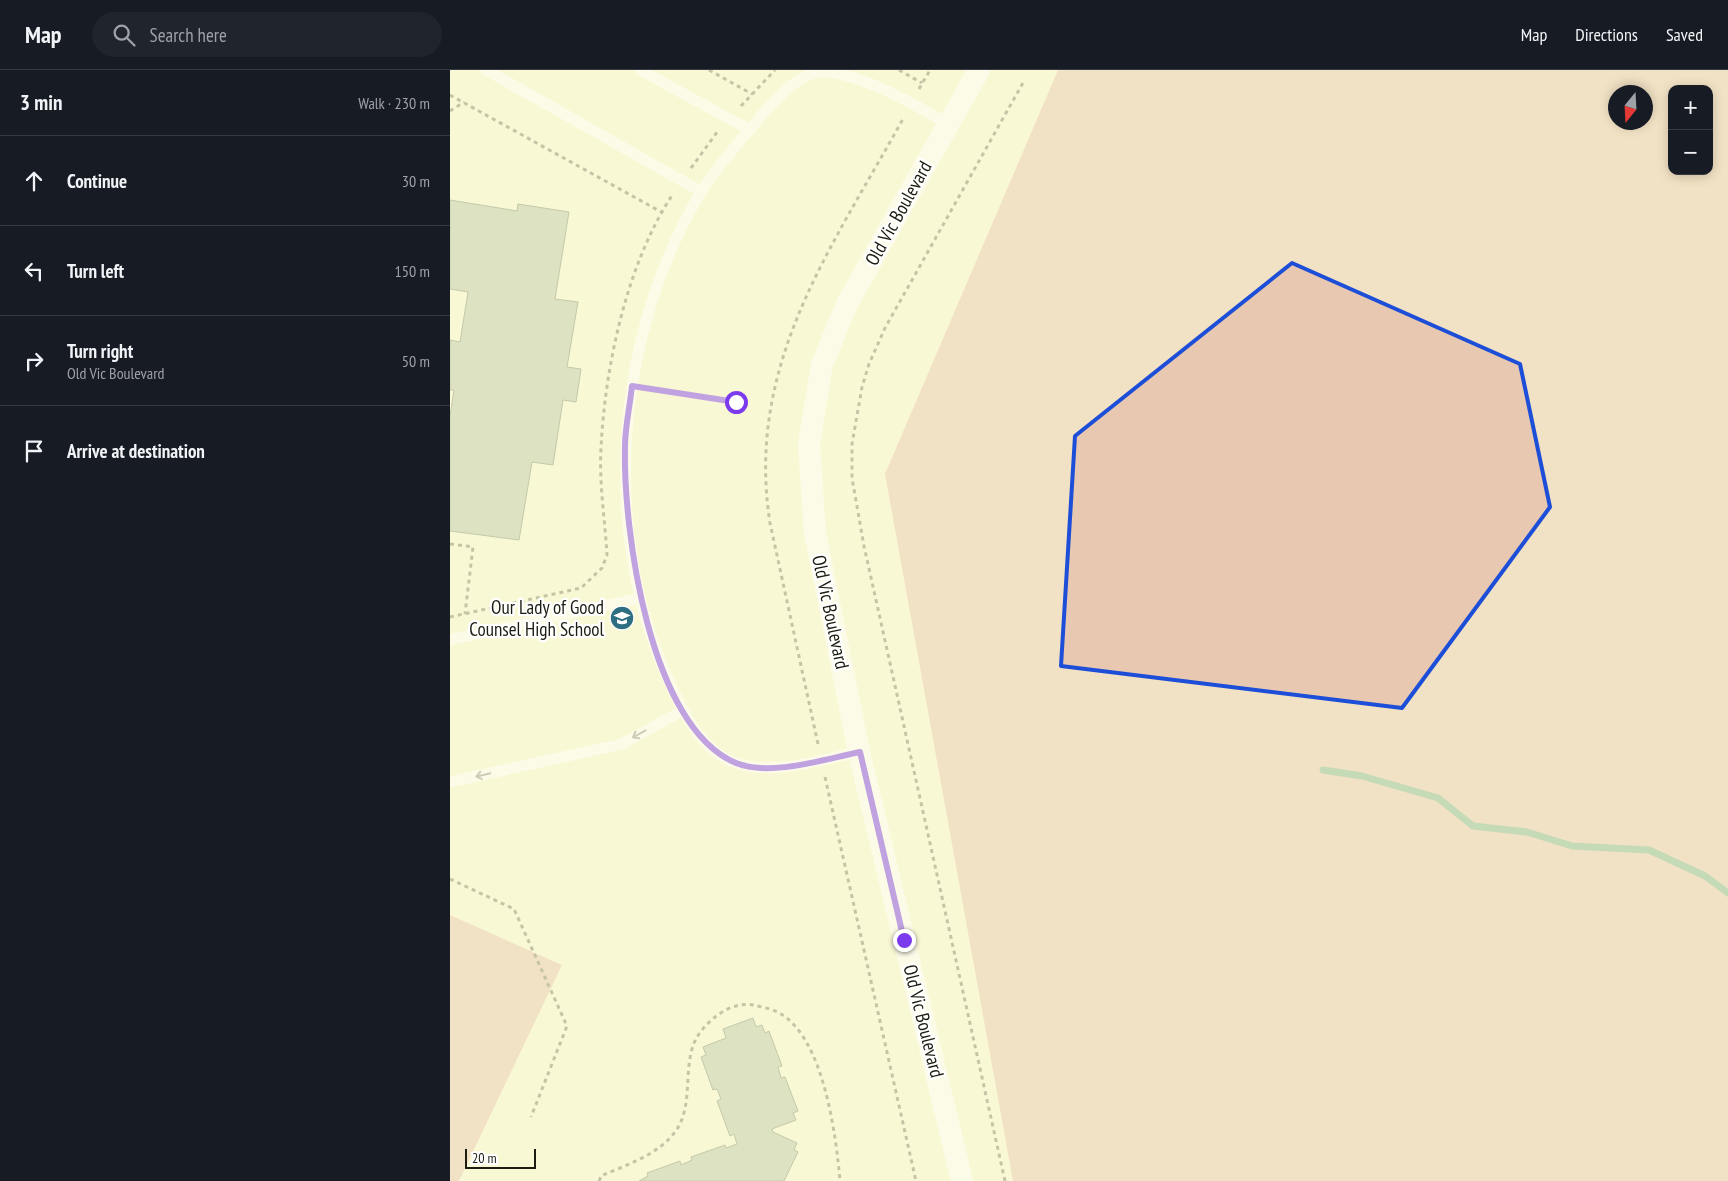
<!DOCTYPE html>
<html lang="en">
<head>
<meta charset="utf-8">
<style>
  body { margin:0; font-family:"PT Sans Narrow",sans-serif; background:#20242c; color:#f1f3f6 }
  .controls { position:absolute; right:15px; top:15px; display:grid; overflow:hidden; border-radius:10px; box-shadow:0 2px 12px #0003 }
  .controls button { width:45px; height:45px; display:grid; place-items:center; padding:0; border:0; border-bottom:1px solid #363941; background:#171b24; color:#f1f3f6; font:25px sans-serif }
  .compass { position:absolute; left:1158px; top:15px; width:45px; height:45px; border-radius:50%; background:#171b24; box-shadow:0 2px 12px #0003; rotate:198deg }
  .scale { position:absolute; left:15px; bottom:12px; width:71px; box-sizing:border-box; padding-left:5px; border:2px solid #1d1c10; border-top:0; font-size:14px; line-height:18px; white-space:nowrap; color:#1d1c10; -webkit-text-stroke:4px #fff; paint-order:stroke }
  .stop { position:absolute; width:15px; height:15px; margin:-11px; border:4px solid #7c3aed; border-radius:50%; background:#fff }
  .stop.end { background:#7c3aed; border-color:#fff; box-shadow:0 1px 5px #0008 }
  .list { margin:0; padding:0; list-style:none }
  h2 { display:flex; justify-content:space-between; align-items:center; height:65px; margin:0; padding:0 20px; font-size:21px }
  h2 small { font-size:16px; font-weight:400; color:#9ea1a6 }
  .list li { display:grid; grid-template-columns:32px 1fr auto; gap:15px; align-items:center; box-sizing:border-box; height:90px; padding:0 20px; border-top:1px solid #363941 }
  .list b { display:block; font-size:19px; white-space:nowrap }
  .list p { margin:0; font-size:16px; white-space:nowrap; color:#9ea1a6 }
  .list em { font-size:16px; font-style:normal; color:#9ea1a6 }
  .icon { flex:none; width:28px; height:28px; fill:none; stroke:currentColor; stroke-width:2; stroke-linecap:round; stroke-linejoin:round }
  .map { position:relative; flex:none; width:1278px; height:1111px; overflow:hidden }
  header { display:flex; align-items:center; gap:30px; box-sizing:border-box; height:70px; padding:0 25px; background:#171b24; border-bottom:1px solid #363941 }
  header strong { font-size:24px }
  nav { display:flex; gap:28px; margin-inline-start:auto; font-size:18px }
  .search { width:350px; height:45px; background:#20242c; display:flex; align-items:center; gap:12px; box-sizing:border-box; padding:0 18px; border-radius:28px; color:#9ea1a6; font-size:19px }
  main { display:flex }
  aside { flex:1; background:#171b24 }
  .map>svg:first-child { display:block }
</style>
</head>
<body>
<header>
<strong>Map</strong>
<div class="search"><svg class="icon" aria-label="search" viewBox="0 0 24 24"><circle cx="10" cy="10" r="6"/><path d="M15 15l6 6"/></svg>Search here</div>
<nav><a>Map</a><a>Directions</a><a>Saved</a></nav>
</header>
<main>
<aside>
<h2>3 min<small>Walk · 230 m</small></h2>
<ul class="list">
<li><svg class="icon" aria-label="ahead" viewBox="0 0 24 24"><path d="M12 20V5M6 11l6-6 6 6"/></svg><div><b>Continue</b></div><em>30 m</em></li>
<li><svg class="icon" aria-label="left" viewBox="0 0 24 24"><path d="M17 20v-9H6M10 6l-5 5 5 5"/></svg><div><b>Turn left</b></div><em>150 m</em></li>
<li><svg class="icon" aria-label="right" viewBox="0 0 24 24"><path d="M7 20v-9h11M14 6l5 5-5 5"/></svg><div><b>Turn right</b><p>Old Vic Boulevard</p></div><em>50 m</em></li>
<li><svg class="icon" aria-label="arrive" viewBox="0 0 24 24"><path d="M6 21V4h12l-3 4 3 4H6"/></svg><div><b>Arrive at destination</b></div></li>
</ul>
</aside>
<div class="map">
<svg width="1278" height="1111" viewBox="0 0 1278 1111">
  <rect width="100%" height="100%" fill="#f9f8d5"/>
  <path fill="#e8c8b1" fill-rule="evenodd" d="M608 0H1278V1111H563L435 404ZM1222 19H1259V101H1222ZM1166 22H1196V52H1166Z
    M0 845 112 895 9 1111H0Z"/>
  <g fill="none" stroke-linecap="round" stroke-linejoin="round">
    <path stroke="#86b592" stroke-width="7" d="M873 700 912 706 988 728 1023 756 1077 762 1122 776 1199 780 1255 806 1278 823"/>
  </g>
  <path fill="#bac9ab" stroke="#839174" d="M0 130 67 141 68 134 119 142 105 229 128 232 117 297 131 299 126 332 113 330 103 395 82 392 69 470 0 461V346L4 320H0V270L10 272 18 222 0 219Z
    M303 948 306 957 312 955 315 963 319 961 332 996 328 997 331 1008 335 1007 348 1041 343 1043 346 1050 322 1059 323 1062 347 1073 344 1080 348 1082 334 1111H189L198 1106 197 1103 230 1091 231 1095 242 1090 241 1087 275 1075 276 1078 287 1074 284 1064 280 1066 267 1031 271 1029 267 1019 263 1020 251 987 256 985 253 977 276 968 273 959Z"/>
  <g fill="none" stroke-linecap="round" stroke-linejoin="round">
    <path stroke="#87866e" stroke-width="3" stroke-dasharray="4 4" stroke-linecap="butt" d="M259 0 302 24
      M449 0 472 13
      M469 19 480 0
      M0 25 213 143
      M291 36 325 0
      M0 41 14 32
      M241 98 268 61
      M198 318 286 332
      M0 474 23 477 15 544
      M0 547 131 518 152 498 157 485C155 450 149 414 151 378 155 296 177 193 223 124
      M368 674 320 453C295 294 382 178 454 47
      M375 707 466 1111
      M0 809 64 839 117 956 81 1047
      M149 1111 151 1106C176 1095 208 1085 225 1062 246 1034 230 991 249 964 260 948 282 931 303 935 312 937 323 939 331 944 374 970 386 1065 390 1111
      M555 1111 414 476 402 408V374L412 317 419 294 435 258 574 11"/>
    <path stroke="#fff" stroke-width="11" d="M36 0 252 122
      M190 0 300 60
      M0 570 190 528
      M409 682C372 689 327 705 289 694 251 683 232 640 217 607 150 456 166 263 251 122 265 100 283 79 300 59 318 39 339 9 368 2 407 0 465 35 498 54
      M0 712 172 674 232 641"/>
    <path stroke="#fff" stroke-width="22" d="M512 1111 409 682 365 463 359 374 372 294 398 232 529 0"/>
  </g>
  <defs><path id="oneway-shaft" d="M-6 0H5M1.5-3L5.5 0L1.5 3" fill="none" stroke-width="1.6" stroke-linecap="round" stroke-linejoin="round" transform="scale(1.25)"/></defs>
  <g stroke="#999993">
    <use href="#oneway-shaft" transform="translate(189 664) rotate(151)"/>
    <use href="#oneway-shaft" transform="translate(33 705) rotate(167)"/>
  </g>
  <g fill="none" stroke-linecap="round" stroke-linejoin="round">
    <path stroke="#7c3aed" stroke-width="6" d="M286 332 182 316C180 336 175 357 175 376 173 459 199 657 286 693 320 707 375 689 410 682L454 870"/>
  </g>
  <path d="M0 0H1278V1111H0ZM842 193 1070 294 1100 437 952 638 611 596 625 366Z" fill="#f9f8d5" fill-opacity=".55" fill-rule="evenodd"/>
  <path fill="none" stroke="#1d4ed8" stroke-width="4" stroke-linejoin="round" d="M842 193 1070 294 1100 437 952 638 611 596 625 366Z"/>
  <defs>
    <g id="school-disc" transform="scale(1.25)"><circle r="9.5" fill="#2e6e82" stroke="#fff"/><path d="M0-5L7-2L0 1L-7-2ZM-4 1L0 2.5L4 1V4Q0 6-4 4Z" fill="#fff"/></g>
  </defs>
  <g fill-rule="evenodd">
    <use href="#school-disc" x="172" y="548"/>
  </g>
  <g text-anchor="middle" stroke-width="4.5" stroke-linejoin="round" paint-order="stroke">
    <g font-size="19" fill="#1d1c10" stroke="#fff">
      <text transform="translate(448 143) rotate(-61)" y="7">Old Vic Boulevard</text>
      <text transform="translate(381 542) rotate(78)" y="7">Old Vic Boulevard</text>
      <text transform="translate(474 951) rotate(76)" y="7">Old Vic Boulevard</text>
    </g>
    <g font-size="19" fill="#1d1c10" stroke="#fff" text-anchor="end">
      <text x="154" y="544">Our Lady of Good<tspan x="154" dy="22">Counsel High School</tspan></text>
    </g>
  </g>
</svg>
<div class="controls">
<button>+</button>
<button>−</button>
</div>
<svg class="compass" viewBox="-18 -18 36 36"><path d="M0-13l5 13h-10z" fill="#e53935"/><path d="M0 13l5-13h-10z" fill="#9ea1a6"/></svg>
<div class="scale">20 m</div>
<div class="stop" style="left:286px;top:332px"></div>
<div class="stop end" style="left:454px;top:870px"></div>
</div>
</main>
</body>
</html>
